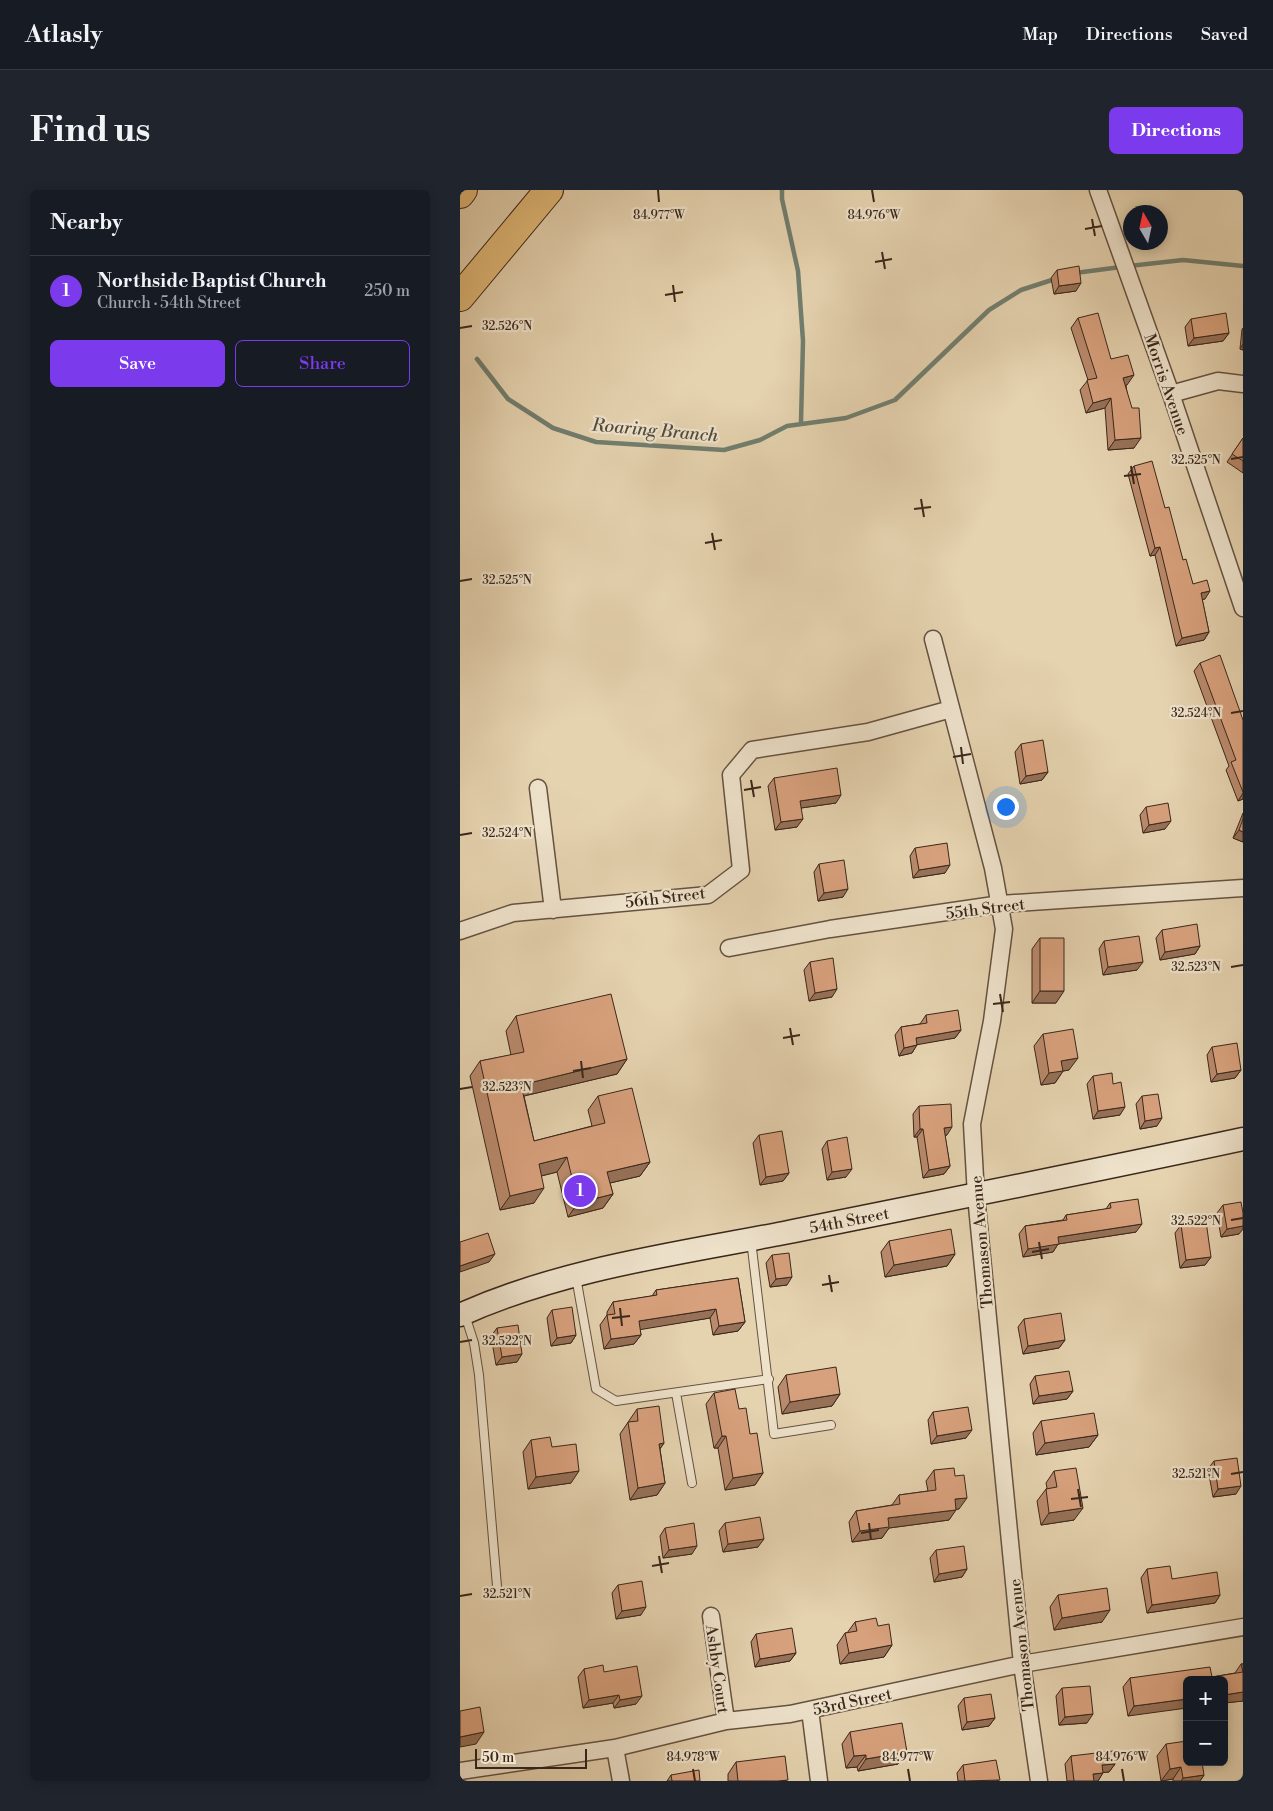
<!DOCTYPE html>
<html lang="en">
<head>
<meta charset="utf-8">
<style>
  body { margin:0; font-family:"Libre Bodoni",serif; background:#20242c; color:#f1f3f6 }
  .controls { position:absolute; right:15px; bottom:15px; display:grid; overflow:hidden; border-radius:8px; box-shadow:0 2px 12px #0003 }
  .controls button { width:45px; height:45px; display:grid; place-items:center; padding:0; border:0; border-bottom:1px solid #363941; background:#171b24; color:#f1f3f6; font:25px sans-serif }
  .compass { position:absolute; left:663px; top:15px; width:45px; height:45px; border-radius:50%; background:#171b24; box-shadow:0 2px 12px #0003; rotate:351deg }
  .scale { position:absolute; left:15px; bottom:12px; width:112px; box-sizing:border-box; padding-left:5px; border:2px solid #3a271b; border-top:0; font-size:14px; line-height:18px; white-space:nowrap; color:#3a271b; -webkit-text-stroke:4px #eee2cb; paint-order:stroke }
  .you { position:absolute; left:545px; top:616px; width:18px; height:18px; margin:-12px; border:4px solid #fff; border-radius:50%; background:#1a73e8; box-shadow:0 0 0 8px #1a73e833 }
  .badge { display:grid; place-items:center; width:32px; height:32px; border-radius:50%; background:#7c3aed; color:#fff; font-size:16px; font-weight:700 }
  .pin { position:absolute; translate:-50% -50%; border:2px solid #fff; box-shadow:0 1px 5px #0006 }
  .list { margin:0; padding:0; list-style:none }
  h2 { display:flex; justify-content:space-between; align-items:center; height:65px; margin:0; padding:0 20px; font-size:21px }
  h2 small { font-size:16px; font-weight:400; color:#9ea1a6 }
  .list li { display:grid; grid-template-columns:32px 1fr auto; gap:15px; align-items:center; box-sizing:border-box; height:70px; padding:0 20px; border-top:1px solid #363941 }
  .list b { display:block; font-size:19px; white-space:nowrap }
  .list p { margin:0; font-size:16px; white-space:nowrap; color:#9ea1a6 }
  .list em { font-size:16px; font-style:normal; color:#9ea1a6 }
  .actions { display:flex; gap:10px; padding:15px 20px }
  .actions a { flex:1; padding:11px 0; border:1px solid #7c3aed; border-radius:8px; text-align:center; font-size:18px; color:#7c3aed }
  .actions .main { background:#7c3aed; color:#fff }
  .map { position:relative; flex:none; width:783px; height:1591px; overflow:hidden; border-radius:8px }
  header { display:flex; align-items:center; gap:30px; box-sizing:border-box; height:70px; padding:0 25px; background:#171b24; border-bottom:1px solid #363941 }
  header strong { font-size:24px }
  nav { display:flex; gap:28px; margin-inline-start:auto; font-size:18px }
  .intro { display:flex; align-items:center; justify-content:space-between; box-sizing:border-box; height:120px; padding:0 30px }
  h1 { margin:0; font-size:35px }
  .button { padding:12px 22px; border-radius:8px; background:#7c3aed; color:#fff; font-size:18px; font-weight:700 }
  main { display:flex; gap:30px; padding:0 30px }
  aside { flex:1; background:#171b24; border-radius:8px; box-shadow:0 2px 12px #0003 }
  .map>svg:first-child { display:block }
</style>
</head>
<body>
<header>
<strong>Atlasly</strong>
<nav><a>Map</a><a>Directions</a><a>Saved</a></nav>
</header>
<div class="intro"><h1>Find us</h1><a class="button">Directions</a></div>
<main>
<aside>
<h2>Nearby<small></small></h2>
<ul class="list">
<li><span class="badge">1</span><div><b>Northside Baptist Church</b><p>Church · 54th Street</p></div><em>250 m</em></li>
</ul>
<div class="actions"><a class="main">Save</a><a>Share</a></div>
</aside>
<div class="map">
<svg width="783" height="1591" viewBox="0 0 783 1591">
  <rect width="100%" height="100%" fill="#e5d2af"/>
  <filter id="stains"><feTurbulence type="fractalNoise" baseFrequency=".004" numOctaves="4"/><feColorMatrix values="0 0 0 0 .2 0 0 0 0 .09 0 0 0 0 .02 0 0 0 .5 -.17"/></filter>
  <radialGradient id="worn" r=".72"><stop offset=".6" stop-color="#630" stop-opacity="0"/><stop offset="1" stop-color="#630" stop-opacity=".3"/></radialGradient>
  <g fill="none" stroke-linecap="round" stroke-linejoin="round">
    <path stroke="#717e6f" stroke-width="4.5" d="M322 0V9L338 81 343 151 341 232
      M669 76 723 70 783 76
      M615 83 661 77
      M17 169 48 209 93 238 136 252 264 260 300 250 327 236 386 228 435 210 529 120 561 100 595 89"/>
    <g stroke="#655240" stroke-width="10">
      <path id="service" d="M291 1050 314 1244 371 1235
        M116 1087 136 1199 156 1211 309 1189
        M5 1125 14 1153 19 1185 37 1396
        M216 1203 232 1293"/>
    </g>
    <g stroke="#655240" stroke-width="19">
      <path id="minor" d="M638 0 711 204 783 418
        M711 204 758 191 783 194
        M473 449 533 678 544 739 532 831 512 934 516 1006 562 1474 579 1591
        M78 598 93 720
        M0 741 53 723 248 705 281 680 271 585 292 560 408 542 491 519
        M269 758 370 739 541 714 783 698
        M251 1426 266 1531
        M350 1520 359 1591
        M155 1558 161 1591
        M0 1581 155 1558 266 1531 330 1524 562 1474 783 1437"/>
    </g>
    <g stroke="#3a271b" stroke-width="25">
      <path id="secondary" d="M0 1125C102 1079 215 1064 324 1043 477 1012 630 982 783 949"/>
    </g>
    <g stroke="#3a271b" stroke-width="30">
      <path id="motorway" d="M0 4 3 0
        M0 107 89 0"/>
    </g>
    <use href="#service" stroke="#eee2cb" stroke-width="8"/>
    <use href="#minor" stroke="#eee2cb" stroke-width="16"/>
    <use href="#secondary" stroke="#eee2cb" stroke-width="22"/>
    <use href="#motorway" stroke="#e2b978" stroke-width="28"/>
  </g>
  <path fill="#ba8a6c" stroke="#3a271b" d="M597 80 616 101 594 104 591 88Z
    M618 128 651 169 667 195H666L674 258 648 260 645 218 626 223 620 200 628 190 611 138Z
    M731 129 769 143 763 151 728 156 725 137Z
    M783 138V160L780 159 782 139Z
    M783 248V283L767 272Z
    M674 276 705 318 723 370 733 394 745 409H742L749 442 744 450 716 456 695 365 690 366 668 284Z
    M740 473 783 530V609L778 611 766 580 769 576 734 481Z
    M561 554 588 582 582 590 560 594 555 562Z
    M314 588 376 613 341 618 337 637 315 640 308 596Z
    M686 617 705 639 683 643 680 625Z
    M783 623V652L773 648Z
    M455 658 485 683 453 688 450 666Z
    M359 674 383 707 358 711 354 682Z
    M702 740 740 756 735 764 700 770 696 748Z
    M580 748 596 813H572V759Z
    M644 751 677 780 643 785 639 759Z
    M350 772 372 807 349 811 344 780Z
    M466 825 501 840 495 848 457 854 452 863 439 866 435 845 441 837 460 834Z
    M56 826 167 869 157 884 64 906 74 951 132 936 128 920 138 906 190 972 180 986 150 993 153 1004 143 1018 108 1027 97 982 81 986 74 1013 40 1020 10 886 20 871 51 865 46 841Z
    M583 844 609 880 603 881 595 893 581 895 574 856Z
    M752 857 781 880 775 888 751 892 747 865Z
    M633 886 660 925 633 929 627 894Z
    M682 906 697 936 680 939 676 914Z
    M459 916 487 945 485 946 490 976 484 984 463 988 457 947H454L453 924Z
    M299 945 329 983 323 991 300 995 293 953Z
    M367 951 386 987 367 990 362 959Z
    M650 1013 676 1042 598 1054 593 1062 563 1067 559 1044 565 1036 603 1030 606 1025 646 1019Z
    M763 1015 779 1044 761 1047 757 1023Z
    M721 1035 751 1067 745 1075 720 1078 715 1043Z
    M429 1051 495 1064 487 1076 425 1087 421 1062Z
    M312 1065 327 1095 310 1097 306 1073Z
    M278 1088 285 1132 278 1141 253 1145 250 1128 180 1139 181 1145 174 1154 144 1159 140 1135 147 1125V1122L153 1112 192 1106 196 1100Z
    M92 1120 116 1145 111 1153 91 1156 87 1128Z
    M564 1129 605 1150 599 1158 563 1164 558 1137Z
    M37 1138 57 1172 36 1175 31 1146Z
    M326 1185 380 1204 372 1216 322 1224 318 1197Z
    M575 1186 613 1201 607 1209 573 1214 570 1194Z
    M254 1203 279 1219 290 1244 303 1283 295 1295 265 1300 258 1258H254L246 1214Z
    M177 1219 204 1253 200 1259 205 1293 197 1305 170 1310 160 1244Z
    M473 1222 506 1248 471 1254 468 1230Z
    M581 1231 638 1245 629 1257 576 1265 573 1243Z
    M71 1250 92 1257 111 1293 68 1299 63 1262Z
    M754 1271 776 1304 753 1307 748 1279Z
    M474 1280 499 1319H496L489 1330 429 1338 422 1348 392 1352 389 1332 396 1321 432 1315 439 1305 468 1301 466 1291Z
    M594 1281 614 1330 581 1335 577 1311 586 1299 587 1298 586 1293Z
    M265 1333 298 1357 263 1362 259 1341Z
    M205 1338 232 1364 203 1368 200 1346Z
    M476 1360 507 1379 502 1387 474 1392 470 1368Z
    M687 1379 712 1389 760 1405 755 1413 687 1423 681 1388Z
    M158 1395 181 1425 156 1429 152 1403Z
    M598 1405 642 1432 594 1440 590 1417Z
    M395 1432 418 1436 432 1455 424 1467 380 1474 377 1455 385 1443H387Z
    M296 1444 336 1463 330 1471 295 1477 291 1452Z
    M781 1474H783V1511L764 1513V1490L668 1526 663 1497 670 1488 752 1487 775 1483Z
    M124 1479 144 1482 176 1514 154 1518 153 1513 123 1518 118 1487Z
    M602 1498 627 1533 599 1535 596 1506Z
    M504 1508 535 1528 529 1536 502 1540 498 1516Z
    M390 1542 438 1574 398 1581 397 1577 386 1578 382 1554Z
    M706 1554 744 1585 740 1591H713V1589L701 1591 697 1566Z
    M611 1566 655 1574 649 1582H643L638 1591H607L605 1574Z
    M276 1572 327 1591H268V1584Z
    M503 1575 539 1591H498L497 1583Z
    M211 1585 240 1591H207Z"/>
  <path fill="#977158" stroke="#3a271b" d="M621 93 616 101 594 104 599 96Z
    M769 143 763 151 728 156 734 148Z
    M783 154V160L780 159Z
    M674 185 667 195 657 198 663 188Z
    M651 208 645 218 626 223 633 213Z
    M681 248 674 258 648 260 655 250Z
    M700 357 695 365 690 366 695 358Z
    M750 401 745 409 736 411 741 403Z
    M749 442 744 450 716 456 722 448Z
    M588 582 582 590 560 594 566 586Z
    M783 603V609L778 611Z
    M381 605 376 613 334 619 340 611Z
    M343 629 337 637 315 640 321 632Z
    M711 631 705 639 683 643 689 635Z
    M779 640 783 642V652L773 648Z
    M490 675 485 683 453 688 459 680Z
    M388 699 383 707 358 711 364 703Z
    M740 756 735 764 700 770 705 762Z
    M683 772 677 780 643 785 648 777Z
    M377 799 372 807 349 811 355 803Z
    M580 801H604L596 813H572Z
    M501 840 495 848 450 856 456 848Z
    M457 855 452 863 439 866 444 858Z
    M618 868 609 880 603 881 595 893 581 895 589 883 601 871Z
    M167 869 157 884 51 909 61 895Z
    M781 880 775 888 751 892 757 884Z
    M665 917 660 925 633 929 638 921Z
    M702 928 697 936 680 939 685 931Z
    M492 937 487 945 478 946 484 938Z
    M460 939H463L457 947H454Z
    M107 967 97 982 69 989 79 974Z
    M190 972 180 986 137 996 147 982Z
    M490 976 484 984 463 988 469 980Z
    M392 979 386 987 367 990 372 982Z
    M329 983 323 991 300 995 306 987Z
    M84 998 74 1013 40 1020 50 1006Z
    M153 1004 143 1018 108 1027 118 1013Z
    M682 1034 676 1042 598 1054 593 1062 563 1067 568 1059 598 1047Z
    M783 1036V1039L779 1044 761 1047 767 1039Z
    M35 1064 29 1072 0 1082V1076Z
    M495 1064 487 1076 425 1087 434 1075Z
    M751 1067 745 1075 720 1078 726 1070Z
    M332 1087 327 1095 310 1097 316 1089Z
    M256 1119 250 1128 172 1141 179 1131Z
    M285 1132 278 1141 253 1145 259 1136Z
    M116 1145 111 1153 91 1156 97 1148Z
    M181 1145 174 1154 144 1159 151 1149Z
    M605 1150 599 1158 563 1164 568 1156Z
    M62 1164 57 1172 36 1175 42 1167Z
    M613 1201 607 1209 573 1214 579 1206Z
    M380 1204 372 1216 322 1224 330 1212Z
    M512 1240 506 1248 471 1254 477 1246Z
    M638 1245 629 1257 576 1265 585 1253Z
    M262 1246H266L258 1258H254Z
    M204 1253 195 1265 199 1254Z
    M119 1281 111 1293 68 1299 76 1287Z
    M303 1283 295 1295 265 1300 273 1288Z
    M205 1293 197 1305 170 1310 178 1298Z
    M781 1296 776 1304 753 1307 758 1299Z
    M507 1308 499 1319 488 1320 495 1309Z
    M623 1318 614 1330 581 1335 589 1323Z
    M496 1320 489 1330 429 1338 422 1348 392 1352 400 1341 428 1328Z
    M304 1349 298 1357 263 1362 268 1354Z
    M237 1356 232 1364 203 1368 209 1360Z
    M507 1379 502 1387 474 1392 479 1384Z
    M760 1405 755 1413 687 1423 692 1415Z
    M186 1417 181 1425 156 1429 162 1421Z
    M650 1420 642 1432 594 1440 602 1428Z
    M432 1455 424 1467 380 1474 389 1463Z
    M336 1463 330 1471 295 1477 300 1469Z
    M783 1502V1511L764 1513V1505Z
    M159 1505 153 1513 123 1518 129 1510Z
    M182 1506 176 1514 154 1518 160 1510Z
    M727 1509V1518L668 1526 674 1516Z
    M633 1524 627 1533 599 1535 605 1527Z
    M535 1528 529 1536 502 1540 507 1532Z
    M24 1542 16 1554 0 1557V1547Z
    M447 1562 438 1574 398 1581 406 1569Z
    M406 1565 397 1577 386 1578 394 1566Z
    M655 1574 649 1582 637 1583 642 1575Z
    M721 1577 713 1589 701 1591 710 1579Z
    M643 1583 638 1591H628L633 1584Z
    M744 1585 740 1591H721L723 1588Z"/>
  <path fill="#d8a17d" stroke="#3a271b" d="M619 76 621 93 599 96 597 80Z
    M638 123 651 169 668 165 674 185 663 188 672 218H679L681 248 655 250 651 208 633 213 627 190 637 188 618 128Z
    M766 123 769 143 734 148 731 129Z
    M783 248V271L772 264Z
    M692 271 705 318 709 317 723 370 726 369 733 394 747 390 750 401 741 403 749 442 722 448 700 357 695 358 674 276Z
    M760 465 783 530V602L771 572 776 570 740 473Z
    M583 550 588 582 566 586 561 554Z
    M377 578 381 605 340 611 343 629 321 632 314 588Z
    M708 613 711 631 689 635 686 617Z
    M783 629V642L779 640Z
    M487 653 490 675 459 680 455 658Z
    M384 670 388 699 364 703 359 674Z
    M737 734 740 756 705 762 702 740Z
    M679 746 683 772 648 777 644 751Z
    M580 748H604V801H580Z
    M373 768 377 799 355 803 350 772Z
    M151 804 167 869 61 895 74 951 145 933 138 906 172 898 190 972 147 982 153 1004 118 1013 107 967 79 974 84 998 50 1006 20 871 64 862 56 826Z
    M498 820 501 840 456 848 457 855 444 858 441 837 467 833 466 825Z
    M613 839 618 868 601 871 603 881 589 883 583 844Z
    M777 853 781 880 757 884 752 857Z
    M652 883 653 894 661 892 665 917 638 921 633 886Z
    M698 904 702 928 685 931 682 906Z
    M491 914 492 937 484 938 490 976 469 980 463 939H460L459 916Z
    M322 941 329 983 306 987 299 945Z
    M387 947 392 979 372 982 367 951Z
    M678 1009 682 1034 598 1047 599 1054 568 1059 565 1036 607 1030 606 1025 651 1018 650 1013Z
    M781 1012 783 1023V1036L767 1039 763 1015Z
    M746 1031 751 1067 726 1070 721 1035Z
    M491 1039 495 1064 434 1075 429 1051Z
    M28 1043 35 1064 0 1076V1052Z
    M329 1063 332 1087 316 1089 312 1065Z
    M278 1088 285 1132 259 1136 256 1119 179 1131 181 1145 151 1149 147 1125 155 1124 153 1112 197 1105 196 1100Z
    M112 1117 116 1145 97 1148 92 1120Z
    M601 1123 605 1150 568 1156 564 1129Z
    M58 1135 62 1164 42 1167 37 1138Z
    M376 1177 380 1204 330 1212 326 1185Z
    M609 1181 613 1201 579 1206 575 1186Z
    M275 1199 279 1219 286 1218 290 1244 297 1243 303 1283 273 1288 266 1246H262L254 1203Z
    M199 1216 204 1253 199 1254 205 1293 178 1298 168 1232 178 1231 177 1219Z
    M508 1217 512 1240 477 1246 473 1222Z
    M634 1223 638 1245 585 1253 581 1231Z
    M90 1247 92 1257 116 1254 119 1281 76 1287 71 1250Z
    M777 1268 781 1296 758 1299 754 1271Z
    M494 1278 495 1286 504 1285 507 1308 495 1309 496 1320 428 1328 429 1337 400 1341 396 1321 440 1314 439 1305 476 1300 474 1280Z
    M616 1278 623 1318 589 1323 586 1299 597 1297 594 1281Z
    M300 1327 304 1349 268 1354 265 1333Z
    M234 1333 237 1356 209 1360 205 1338Z
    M504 1356 507 1379 479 1384 476 1360Z
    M710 1376 712 1389 757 1382 760 1405 692 1415 687 1379Z
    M182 1391 186 1417 162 1421 158 1395Z
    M647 1398 650 1420 602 1428 598 1405Z
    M416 1428 418 1436 429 1434 432 1455 389 1463 385 1443 397 1441 395 1432Z
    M332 1438 336 1463 300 1469 296 1444Z
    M781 1474H783V1502L764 1505V1490H727V1509L674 1516 670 1488 750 1477 752 1487 783 1482Z
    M143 1475 144 1482 177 1476 182 1506 160 1510 159 1505 129 1510 124 1479Z
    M630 1496 633 1524 605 1527 602 1498Z
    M531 1504 535 1528 507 1532 504 1508Z
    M20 1517 24 1542 0 1547V1521Z
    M442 1533 447 1562 406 1569V1565L394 1566 390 1542Z
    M727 1551V1572H742L744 1585 723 1588 721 1577 710 1579 706 1554Z
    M653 1561 655 1574 642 1575 643 1583 633 1584 634 1591H614L611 1566Z
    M325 1566 328 1590 318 1591H278L276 1572Z
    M536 1570 540 1590 505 1591 503 1575Z
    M239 1580 240 1591H212L211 1585Z"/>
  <path fill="none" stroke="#3a271b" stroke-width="2" d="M198 0 199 12M412 0 414 12M632 29 635 46M625 39 642 36M422 62 425 79M415 72 432 69M213 95 215 112M205 105 223 102M0 138 12 136M771 269 783 267M671 276 674 294M664 286 681 284M461 309 464 327M454 319 471 317M252 343 255 360M245 353 262 350M0 391 12 389M771 523 783 521M501 557 503 574M493 567 511 564M291 590 294 607M284 600 301 597M0 645 12 643M771 777 783 775M540 804 543 822M533 814 550 812M330 838 333 855M323 848 340 845M121 871 123 888M113 881 131 878M0 899 12 897M771 1030 783 1028M579 1052 582 1069M572 1062 589 1059M369 1085 372 1102M362 1095 379 1092M160 1118 162 1136M152 1128 170 1126M0 1152 12 1150M771 1284 783 1282M618 1299 621 1317M611 1309 628 1307M409 1333 411 1350M401 1343 419 1340M199 1366 202 1383M192 1376 209 1373M0 1406 12 1404M233 1579 235 1591M448 1579 450 1591M662 1579 664 1591"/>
  <g text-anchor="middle" stroke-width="4.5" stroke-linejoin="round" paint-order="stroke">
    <g font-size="16" fill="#3a271b" stroke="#eee2cb">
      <text transform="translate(707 194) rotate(71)" y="6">Morris Avenue</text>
      <text transform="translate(205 707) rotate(-7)" y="6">56th Street</text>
      <text transform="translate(525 718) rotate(-7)" y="6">55th Street</text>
      <text transform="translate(389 1030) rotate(-11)" y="6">54th Street</text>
      <text transform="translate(521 1052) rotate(-95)" y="6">Thomason Avenue</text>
      <text transform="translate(561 1455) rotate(-96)" y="6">Thomason Avenue</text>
      <text transform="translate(258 1479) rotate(82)" y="6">Ashby Court</text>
      <text transform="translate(392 1511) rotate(-12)" y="6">53rd Street</text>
    </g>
    <g font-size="18" font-style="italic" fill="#514b3e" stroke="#eee2cb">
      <text transform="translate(195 240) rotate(5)" y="6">Roaring Branch</text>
    </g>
  </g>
  <g font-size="12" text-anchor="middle" fill="#3a271b" stroke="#eee2cb" stroke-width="4.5" stroke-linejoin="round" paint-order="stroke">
    <text x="199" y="29">84.977°W</text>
    <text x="414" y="29">84.976°W</text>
    <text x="47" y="140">32.526°N</text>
    <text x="736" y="274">32.525°N</text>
    <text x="47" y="394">32.525°N</text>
    <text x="736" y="527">32.524°N</text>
    <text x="47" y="647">32.524°N</text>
    <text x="736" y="781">32.523°N</text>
    <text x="47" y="901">32.523°N</text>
    <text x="736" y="1035">32.522°N</text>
    <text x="47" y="1155">32.522°N</text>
    <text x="736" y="1288">32.521°N</text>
    <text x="47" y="1408">32.521°N</text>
    <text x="233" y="1571">84.978°W</text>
    <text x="448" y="1571">84.977°W</text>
    <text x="662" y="1571">84.976°W</text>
  </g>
  <rect width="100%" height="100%" filter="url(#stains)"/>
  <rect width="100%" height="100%" fill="url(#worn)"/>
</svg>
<div class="controls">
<button>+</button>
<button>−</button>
</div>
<svg class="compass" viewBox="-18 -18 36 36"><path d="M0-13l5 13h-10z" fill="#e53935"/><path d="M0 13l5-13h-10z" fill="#9ea1a6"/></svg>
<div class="scale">50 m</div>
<div class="you"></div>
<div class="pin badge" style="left:120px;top:1001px">1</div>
</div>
</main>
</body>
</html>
